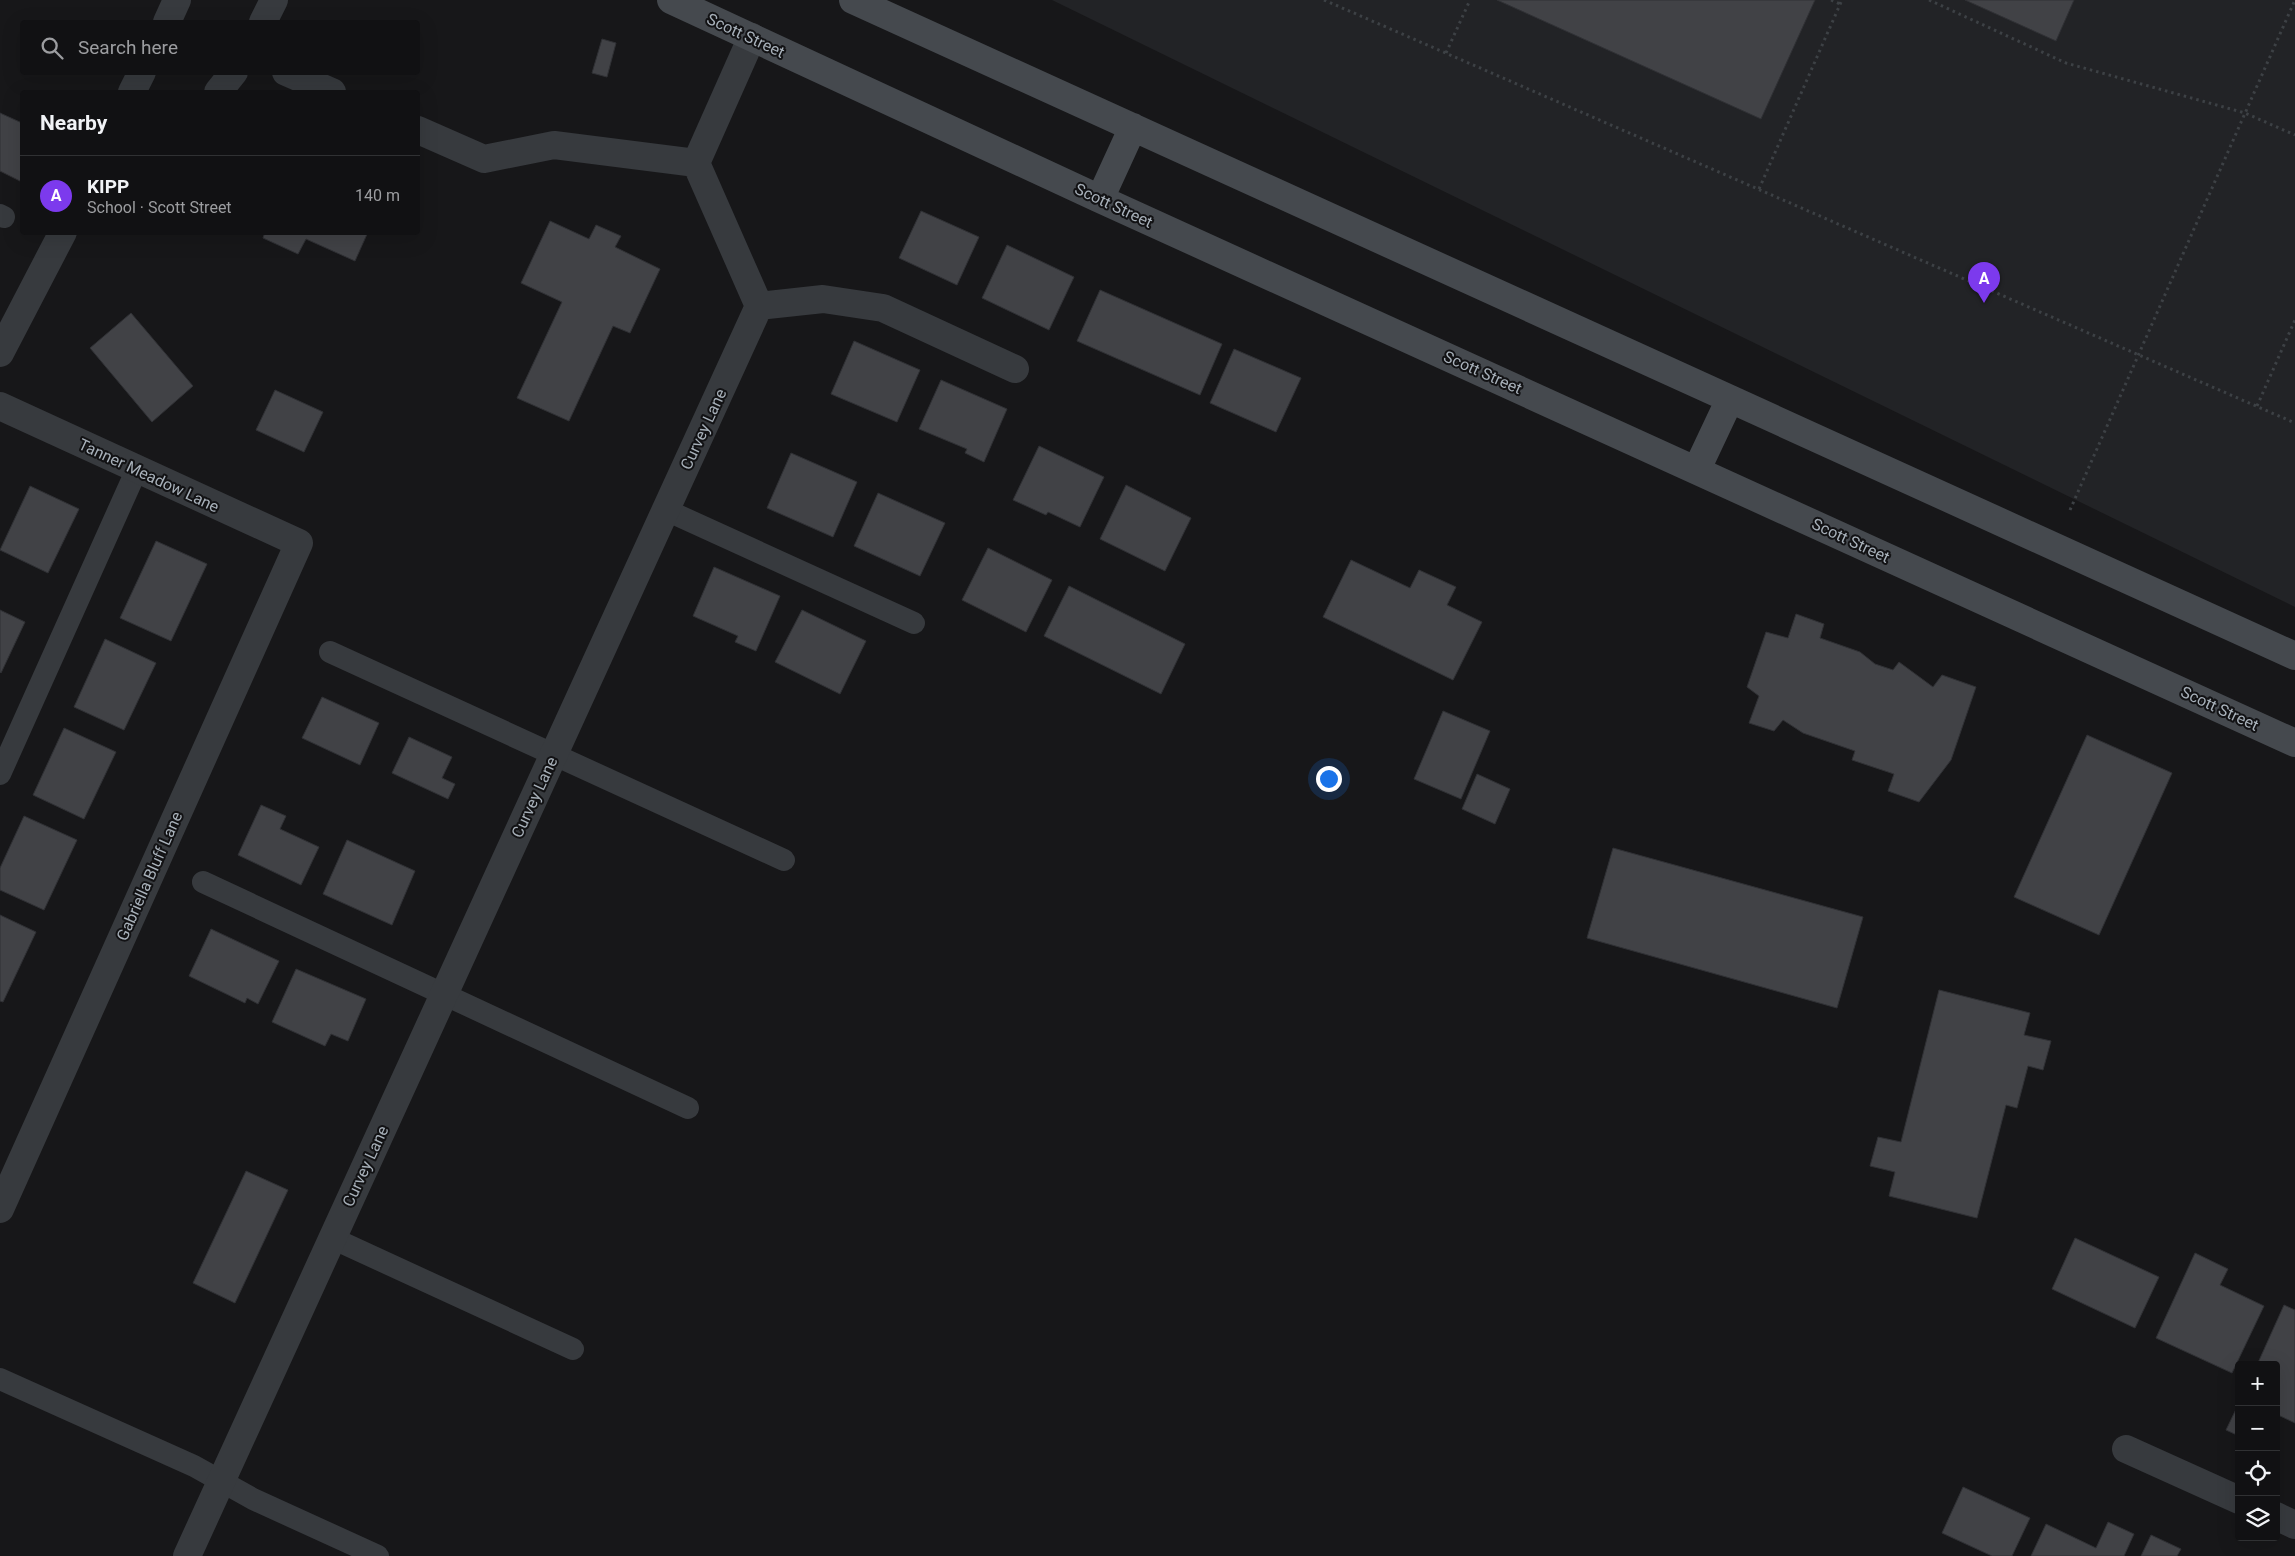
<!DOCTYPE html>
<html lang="en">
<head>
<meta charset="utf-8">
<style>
  body { margin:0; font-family:Roboto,sans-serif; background:#1e1f21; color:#f1f3f6 }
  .controls { position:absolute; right:15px; bottom:15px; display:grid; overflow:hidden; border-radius:5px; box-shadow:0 5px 20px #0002 }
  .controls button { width:45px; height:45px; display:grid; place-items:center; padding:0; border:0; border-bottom:1px solid #303133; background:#111113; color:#f1f3f6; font:25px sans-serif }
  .you { position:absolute; left:1328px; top:778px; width:18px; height:18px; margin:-12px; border:4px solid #fff; border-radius:50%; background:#1a73e8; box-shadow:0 0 0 8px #1a73e833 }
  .badge { display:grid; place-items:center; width:32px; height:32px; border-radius:50%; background:#7c3aed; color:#fff; font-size:16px; font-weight:700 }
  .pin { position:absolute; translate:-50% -41px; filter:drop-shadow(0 1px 2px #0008) }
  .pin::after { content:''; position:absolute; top:26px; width:18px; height:15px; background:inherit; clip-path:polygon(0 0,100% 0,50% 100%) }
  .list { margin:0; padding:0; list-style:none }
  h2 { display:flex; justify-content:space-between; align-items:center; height:65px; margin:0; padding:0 20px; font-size:21px }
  h2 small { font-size:16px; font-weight:400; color:#9c9da0 }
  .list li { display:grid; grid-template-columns:32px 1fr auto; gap:15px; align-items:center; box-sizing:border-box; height:80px; padding:0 20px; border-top:1px solid #303133 }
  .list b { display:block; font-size:19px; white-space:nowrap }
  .list p { margin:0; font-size:16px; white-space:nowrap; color:#9c9da0 }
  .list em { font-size:16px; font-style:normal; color:#9c9da0 }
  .icon { flex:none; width:28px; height:28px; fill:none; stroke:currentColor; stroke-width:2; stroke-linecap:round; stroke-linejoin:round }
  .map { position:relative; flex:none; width:2295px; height:1556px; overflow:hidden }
  .search { position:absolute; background:#111113; box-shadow:0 5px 20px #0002; left:20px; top:20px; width:400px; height:55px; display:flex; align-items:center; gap:12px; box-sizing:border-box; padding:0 18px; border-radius:5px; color:#9c9da0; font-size:19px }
  .panel { position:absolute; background:#111113; box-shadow:0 5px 20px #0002; left:20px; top:90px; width:400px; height:145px; border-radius:5px }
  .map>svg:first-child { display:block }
</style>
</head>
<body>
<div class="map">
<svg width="2295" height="1556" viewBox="0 0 2295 1556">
  <rect width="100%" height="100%" fill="#171719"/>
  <path fill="#222326" d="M1052 0H2295V607Z"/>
  <path fill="#414246" stroke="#303135" d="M1497 0H1815L1761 119Z
    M1965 0H2074L2056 41Z
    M602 39 616 43 607 77 592 73Z
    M0 113 22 123V182L0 171Z
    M921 211 979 237 957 285 899 258Z
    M550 221 589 239 596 225 621 236 615 247 660 269 630 333 613 326 569 421 517 398 562 302 521 283Z
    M265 232H368L355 261 306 239 298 254 263 238Z
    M1007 245 1074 277 1049 330 982 298Z
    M1100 290 1222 344 1200 395 1077 341Z
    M131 313 193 386 152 422 90 348Z
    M854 341 920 370 897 422 831 394Z
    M1234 349 1301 378 1276 432 1210 403Z
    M941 380 1007 409 984 462 965 453 967 449 919 429Z
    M275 390 323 412 304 452 256 430Z
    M1039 446 1104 477 1080 527 1048 512 1046 515 1013 500Z
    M791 453 857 482 833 537 767 508Z
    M1126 485 1191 518 1165 571 1100 539Z
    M30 486 79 509 48 573 0 550Z
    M878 493 945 523 920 576 854 546Z
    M156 541 207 564 171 641 120 618Z
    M988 548 1052 580 1026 632 962 600Z
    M1351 560 1410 588 1419 570 1456 587 1447 605 1482 622 1453 680 1323 617Z
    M714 567 780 596 756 651 735 642 738 636 693 616Z
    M1069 586 1185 644 1161 694 1044 636Z
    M0 610 25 622 1 673 0 672Z
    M802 610 866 641 840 694 775 662Z
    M1796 614 1824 624 1820 638 1860 652 1875 664 1893 670 1899 662 1933 687 1942 675 1976 687 1951 760 1919 802 1888 791 1894 774 1852 760 1855 751 1803 733 1783 720 1774 731 1749 723 1759 696 1747 687 1766 632 1788 638Z
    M105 639 156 663 124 730 74 707Z
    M322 697 379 723 360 765 302 738Z
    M1443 711 1490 731 1461 799 1414 779Z
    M64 728 116 752 84 819 33 795Z
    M2087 735 2172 773 2099 935 2014 897Z
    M409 737 452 757 442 778 455 784 448 799 392 773Z
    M1477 774 1510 789 1495 824 1462 809Z
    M261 805 286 816 280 829 319 847 301 885 238 855Z
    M24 816 77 840 44 910 0 890V868Z
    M347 840 415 871 392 925 323 894Z
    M1613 848 1863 917 1837 1008 1587 938Z
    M0 915 36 932 3 1002 0 1001Z
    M211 929 279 961 258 1004 247 998 245 1003 189 976Z
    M296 969 366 999 348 1041 331 1034 325 1046 272 1022Z
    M1939 990 2030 1013 2024 1035 2051 1041 2043 1070 2028 1066 2017 1108 2006 1105 1977 1218 1889 1196 1895 1172 1870 1166 1878 1137 1901 1142Z
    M246 1171 288 1190 235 1303 193 1283Z
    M2075 1238 2159 1277 2135 1328 2052 1289Z
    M2195 1253 2228 1269 2220 1285 2264 1306 2232 1373 2156 1338Z
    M2284 1305 2295 1310V1423L2276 1414V1365H2257Z
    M2239 1403V1436L2226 1430Z
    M1963 1487 2030 1518 2012 1556H1992L1942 1533Z
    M2108 1522 2134 1534 2124 1556H2031L2046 1524 2096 1548Z
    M2151 1535 2181 1549 2177 1556H2141Z"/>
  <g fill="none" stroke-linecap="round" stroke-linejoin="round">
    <path stroke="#3d4145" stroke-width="3" stroke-dasharray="2.5 4" stroke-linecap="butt" d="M1324 0 2295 423
      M1831 0 1840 4
      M1929 0 2066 63 2245 113 2295 135
      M1446 53 1470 0
      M1759 189 1842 0
      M2257 406 2295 320
      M2070 510 2295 0"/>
    <path stroke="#373a3e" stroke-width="22" d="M0 215 4 217
      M666 510 914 623
      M330 652 784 860
      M0 774 137 469
      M203 882 688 1108
      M332 1238 573 1349
      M0 1379 194 1466 253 1499 378 1556"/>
    <path stroke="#373a3e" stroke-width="28" d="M167 22 177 0
      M263 22 274 0
      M286 72 332 92
      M132 92 142 72
      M218 92 234 72
      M418 130 484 159 554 145 696 163
      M759 306 823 299 883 308 1015 369
      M0 353 63 232
      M0 406 299 543 0 1209
      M2126 1449 2239 1500
      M2276 1516 2295 1525
      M187 1556 759 306 696 163 752 37"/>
    <path stroke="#45494e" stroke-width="28" d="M671 0 1100 199 2295 743
      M853 0 2295 656
      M1100 199 1133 127
      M1697 469 1730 399"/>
  </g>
  <g text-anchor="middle" stroke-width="4" stroke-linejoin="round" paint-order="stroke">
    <g font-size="16" fill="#a8b1ba" stroke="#121214">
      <text transform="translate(746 35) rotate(25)" y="6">Scott Street</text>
      <text transform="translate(1114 205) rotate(25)" y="6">Scott Street</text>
      <text transform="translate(1483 372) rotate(24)" y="6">Scott Street</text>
      <text transform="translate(703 429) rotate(-65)" y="6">Curvey Lane</text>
      <text transform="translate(149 475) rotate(25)" y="6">Tanner Meadow Lane</text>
      <text transform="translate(1851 540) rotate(25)" y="6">Scott Street</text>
      <text transform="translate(2220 708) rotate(25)" y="6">Scott Street</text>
      <text transform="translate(534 797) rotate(-65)" y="6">Curvey Lane</text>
      <text transform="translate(149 876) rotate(-66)" y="6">Gabriella Bluff Lane</text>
      <text transform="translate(365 1166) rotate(-65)" y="6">Curvey Lane</text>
    </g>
  </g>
</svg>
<div class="controls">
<button>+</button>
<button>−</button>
<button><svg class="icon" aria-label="locate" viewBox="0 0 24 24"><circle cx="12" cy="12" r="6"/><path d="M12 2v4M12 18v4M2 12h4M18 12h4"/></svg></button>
<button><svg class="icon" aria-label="layers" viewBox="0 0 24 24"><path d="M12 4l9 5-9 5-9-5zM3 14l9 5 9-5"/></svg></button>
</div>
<div class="you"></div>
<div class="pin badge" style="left:1984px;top:303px">A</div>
<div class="search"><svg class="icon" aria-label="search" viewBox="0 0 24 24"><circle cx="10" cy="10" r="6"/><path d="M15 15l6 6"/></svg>Search here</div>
<section class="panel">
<h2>Nearby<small></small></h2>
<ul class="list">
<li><span class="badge">A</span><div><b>KIPP</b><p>School · Scott Street</p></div><em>140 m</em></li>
</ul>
</section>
</div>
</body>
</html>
